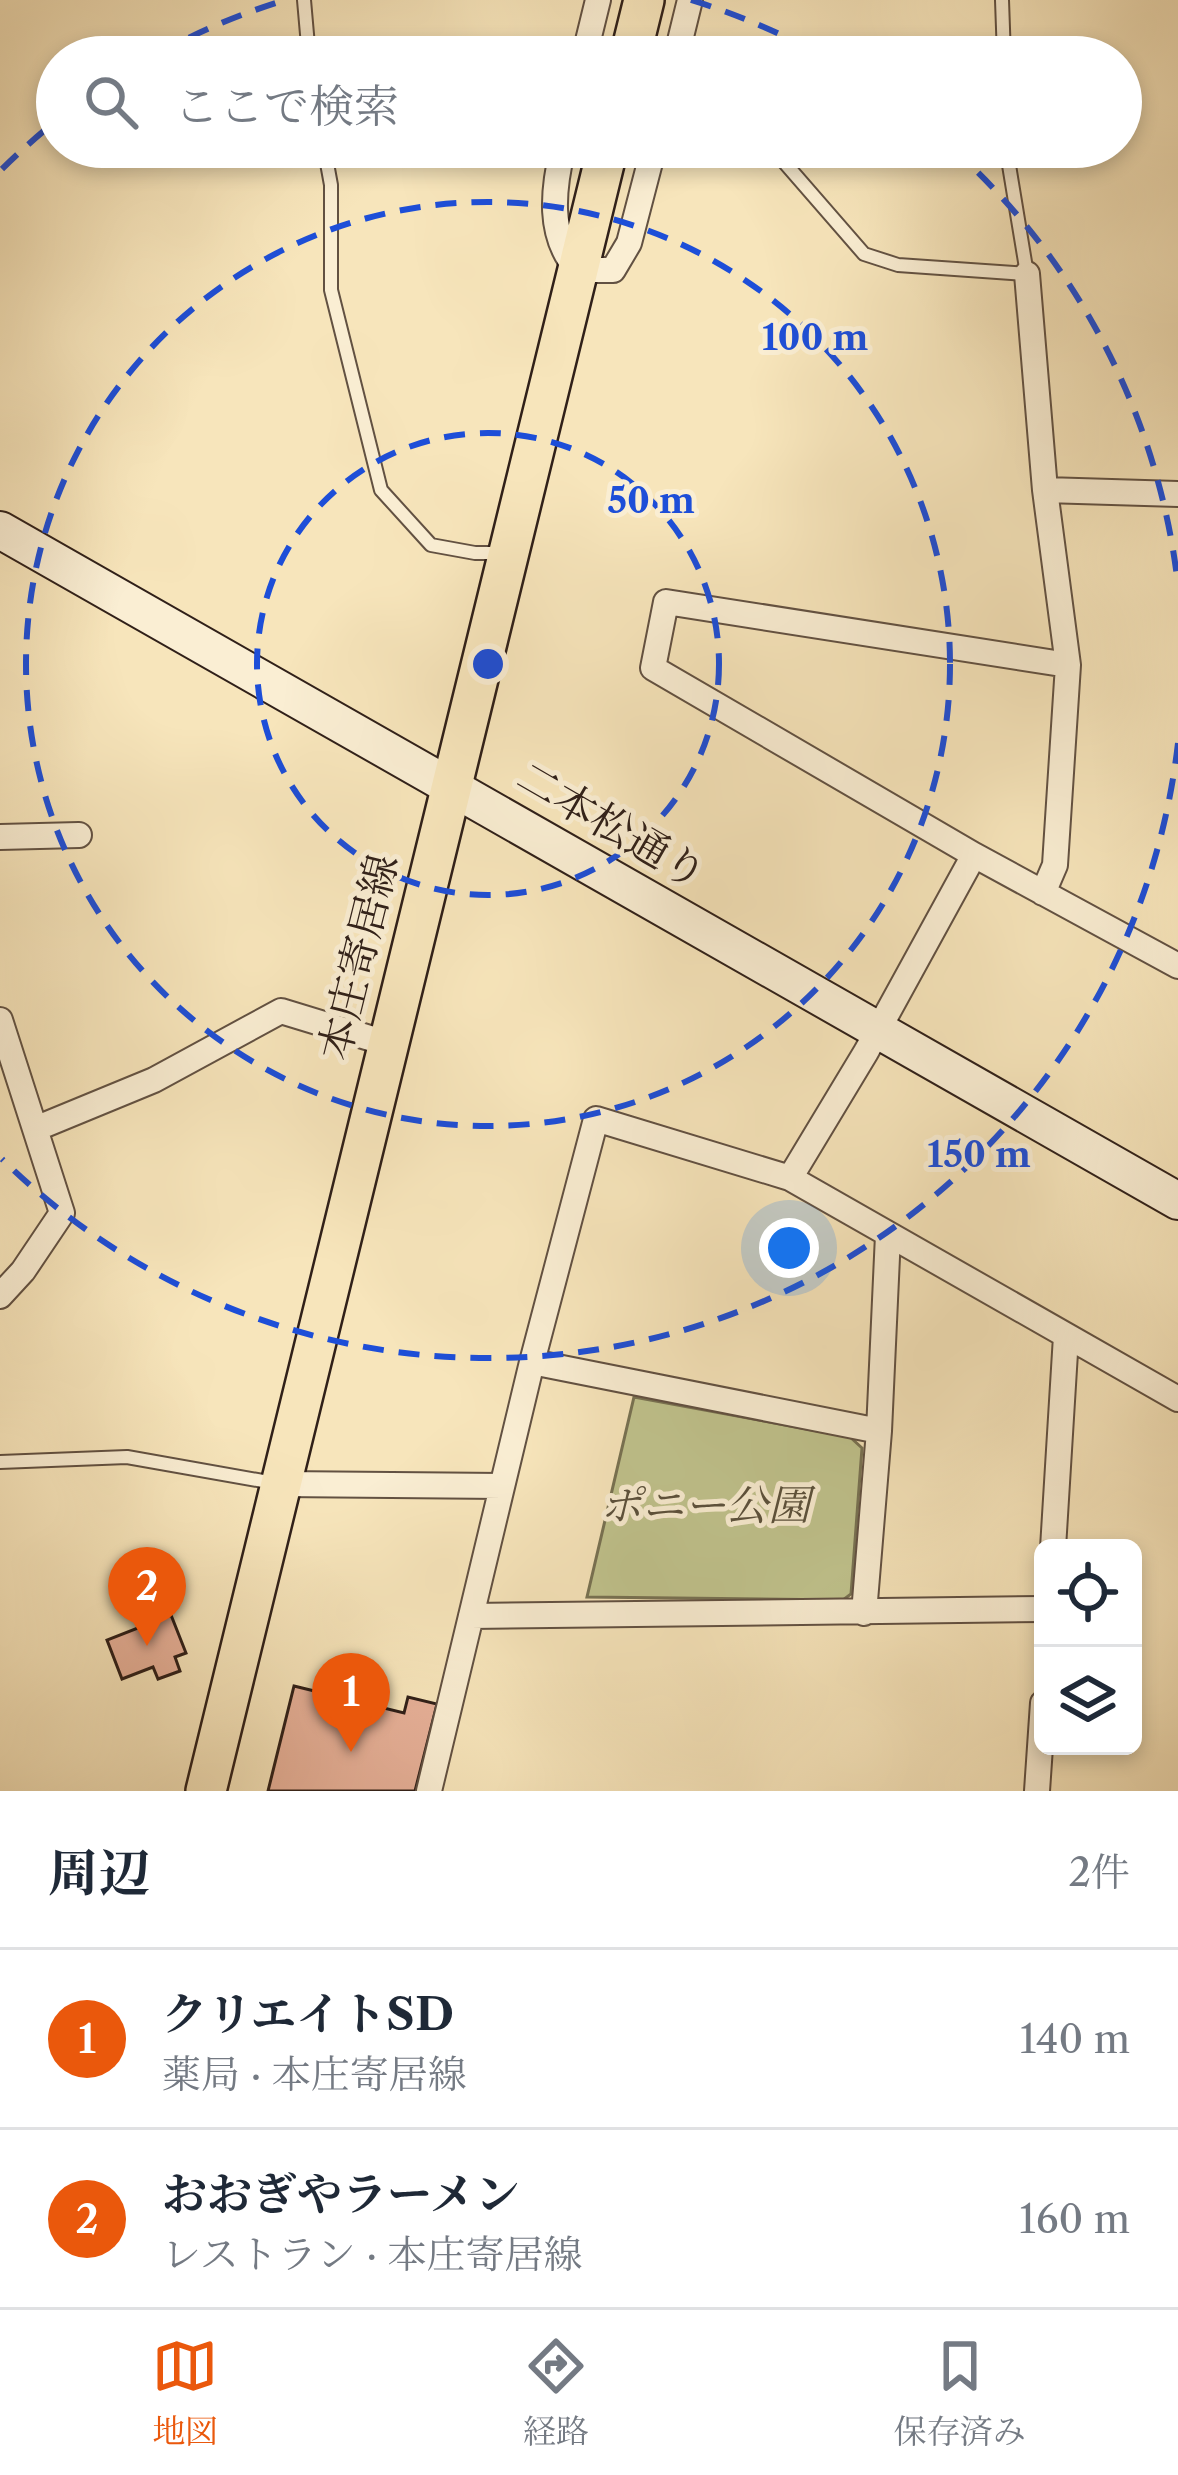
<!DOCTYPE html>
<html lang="ja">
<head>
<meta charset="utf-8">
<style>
  body { margin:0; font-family:"Libre Caslon Text","Noto Serif JP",serif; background:#f6f6f7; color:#1f2937 }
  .controls { position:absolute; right:36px; bottom:36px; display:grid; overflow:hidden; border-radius:18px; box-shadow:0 6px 18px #0003 }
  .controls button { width:108px; height:108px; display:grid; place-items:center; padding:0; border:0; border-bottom:3px solid #e0e1e3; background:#fff; color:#1f2937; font:60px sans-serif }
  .you { position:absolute; left:789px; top:1248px; width:42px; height:42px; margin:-30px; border:9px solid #fff; border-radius:50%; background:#1a73e8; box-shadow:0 0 0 18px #1a73e833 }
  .badge { display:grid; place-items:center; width:78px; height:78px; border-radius:50%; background:#ea580c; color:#fff; font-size:39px; font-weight:700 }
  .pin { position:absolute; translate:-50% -99px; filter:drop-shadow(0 3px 6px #0008) }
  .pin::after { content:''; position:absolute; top:63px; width:42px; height:36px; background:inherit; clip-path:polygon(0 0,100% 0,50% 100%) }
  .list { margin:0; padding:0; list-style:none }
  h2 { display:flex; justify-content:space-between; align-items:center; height:156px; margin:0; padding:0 48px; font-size:51px }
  h2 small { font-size:39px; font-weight:400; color:#747a83 }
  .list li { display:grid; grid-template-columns:78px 1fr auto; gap:36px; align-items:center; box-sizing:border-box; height:180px; padding:0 48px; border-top:3px solid #e0e1e3 }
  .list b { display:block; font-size:45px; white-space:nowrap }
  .list p { margin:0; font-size:39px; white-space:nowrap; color:#747a83 }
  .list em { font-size:39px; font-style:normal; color:#747a83 }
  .icon { flex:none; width:66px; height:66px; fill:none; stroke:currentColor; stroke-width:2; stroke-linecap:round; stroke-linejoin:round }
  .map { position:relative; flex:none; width:1178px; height:1791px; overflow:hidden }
  .search { position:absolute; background:#fff; box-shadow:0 6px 18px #0003; left:36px; right:36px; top:36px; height:132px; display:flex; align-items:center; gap:30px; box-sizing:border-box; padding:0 42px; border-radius:66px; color:#747a83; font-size:45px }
  .sheet { height:516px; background:#fff }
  nav { display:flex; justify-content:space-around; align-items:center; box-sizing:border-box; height:168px; border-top:3px solid #e0e1e3; background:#fff; font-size:33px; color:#747a83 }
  nav a { display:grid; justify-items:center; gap:6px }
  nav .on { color:#ea580c }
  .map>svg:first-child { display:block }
</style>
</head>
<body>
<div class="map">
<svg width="1178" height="1791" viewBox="0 0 1178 1791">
  <rect width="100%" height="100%" fill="#f7e5bb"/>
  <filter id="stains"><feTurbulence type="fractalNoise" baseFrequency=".00167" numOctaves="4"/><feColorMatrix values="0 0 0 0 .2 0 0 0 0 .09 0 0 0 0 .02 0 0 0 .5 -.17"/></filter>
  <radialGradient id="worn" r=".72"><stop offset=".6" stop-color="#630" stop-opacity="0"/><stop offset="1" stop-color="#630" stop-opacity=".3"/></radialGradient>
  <path fill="#c0c38d" stroke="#787253" stroke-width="3" d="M634 1397 850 1437 862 1448 851 1594 843 1600 587 1597Z"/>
  <path fill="#e6b098" stroke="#302019" stroke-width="3" d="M171 1615 186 1653 175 1657 180 1671 158 1679 153 1667 122 1679 107 1640Z
    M294 1686 404 1713 408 1697 437 1704 415 1791H268Z"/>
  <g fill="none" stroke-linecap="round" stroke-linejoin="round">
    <g stroke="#625142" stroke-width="16">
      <path id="lane" d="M304 0 309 57
        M1002 0 1004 57
        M324 147 331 185V290L381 490 431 545 475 553H500
        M771 147 864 254 898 265 1027 274 1006 147
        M0 1462 127 1457 274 1483"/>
    </g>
    <g stroke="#625142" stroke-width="28">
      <path id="street" d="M584 57 598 0
        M676 57 690 0
        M563 147C553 189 547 236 578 270H613L629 243 654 147
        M1027 274 1045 490 1068 665 1055 865 1043 893
        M1045 490 1178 494
        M1068 665 666 602 653 668 974 855 1178 966
        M0 837 79 835
        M0 1020 62 1213 23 1271 0 1296
        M35 1129 154 1080 281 1011 386 1043
        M790 1178 866 1052 974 855
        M532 1362 879 1431
        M281 1484 502 1486
        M1053 1548 1066 1336
        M864 1613 879 1431 888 1235
        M471 1616 1043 1609
        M429 1791 532 1362 596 1119 790 1178 1178 1399
        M1037 1791 1043 1703"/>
    </g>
    <g stroke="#302019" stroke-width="40">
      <path id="secondary" d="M0 530 1178 1201"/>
    </g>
    <g stroke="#302019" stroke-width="44">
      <path id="primary" d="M630 57 644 0
        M206 1791 608 147"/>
    </g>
    <use href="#lane" stroke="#faeed3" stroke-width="12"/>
    <use href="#street" stroke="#faeed3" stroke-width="24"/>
    <use href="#secondary" stroke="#faeed3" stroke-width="36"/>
    <use href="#primary" stroke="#f7e5bb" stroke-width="39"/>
  </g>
  <g fill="none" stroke="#1d4ed8" stroke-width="6" stroke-dasharray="21 15">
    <circle cx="488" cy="664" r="231"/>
    <circle cx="488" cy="664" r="462"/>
    <path d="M1178 743A694 694 0 0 1 2 1159M2 169A694 694 0 0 1 56 121M157 54A694 694 0 0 1 285 0M691 0A694 694 0 0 1 819 54M952 148A694 694 0 0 1 1178 585"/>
  </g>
  <g text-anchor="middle" stroke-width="10" stroke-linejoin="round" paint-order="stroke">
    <g font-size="42" fill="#302019" stroke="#faeed3">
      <text transform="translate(612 825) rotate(30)" y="15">二本松通り</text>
      <text transform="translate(358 957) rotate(-76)" y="15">本庄寄居線</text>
    </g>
    <g font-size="42" font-style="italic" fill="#5b513c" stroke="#faeed3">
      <text x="705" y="1520">ポニー公園</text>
    </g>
  </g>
  <circle cx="488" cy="664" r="18" fill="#1d4ed8" stroke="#faeed3" stroke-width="6"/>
  <g font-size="36" text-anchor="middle" font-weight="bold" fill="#1d4ed8" stroke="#faeed3" stroke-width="10" stroke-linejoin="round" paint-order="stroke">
    <text x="815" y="350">100 m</text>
    <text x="651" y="513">50 m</text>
    <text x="979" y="1167">150 m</text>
  </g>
  <rect width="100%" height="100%" filter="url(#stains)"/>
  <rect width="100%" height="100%" fill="url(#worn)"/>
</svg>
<div class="controls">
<button><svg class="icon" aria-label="locate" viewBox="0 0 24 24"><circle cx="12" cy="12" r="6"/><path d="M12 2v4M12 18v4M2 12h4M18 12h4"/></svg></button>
<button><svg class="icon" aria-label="layers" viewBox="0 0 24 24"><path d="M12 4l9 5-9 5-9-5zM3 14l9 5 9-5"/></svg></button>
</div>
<div class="you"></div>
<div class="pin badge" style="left:351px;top:1752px">1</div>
<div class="pin badge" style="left:147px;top:1646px">2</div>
<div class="search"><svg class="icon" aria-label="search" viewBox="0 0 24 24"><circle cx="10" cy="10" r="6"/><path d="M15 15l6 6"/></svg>ここで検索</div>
</div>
<section class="sheet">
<h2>周辺<small>2件</small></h2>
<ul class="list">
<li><span class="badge">1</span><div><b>クリエイトSD</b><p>薬局 · 本庄寄居線</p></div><em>140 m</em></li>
<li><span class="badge">2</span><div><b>おおぎやラーメン</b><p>レストラン · 本庄寄居線</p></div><em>160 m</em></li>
</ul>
</section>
<nav>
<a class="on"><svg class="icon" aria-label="map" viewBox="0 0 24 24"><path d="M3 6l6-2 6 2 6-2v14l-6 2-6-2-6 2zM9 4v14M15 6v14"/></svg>地図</a>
<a><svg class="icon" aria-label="directions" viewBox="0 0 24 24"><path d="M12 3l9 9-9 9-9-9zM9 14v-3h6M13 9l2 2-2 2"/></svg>経路</a>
<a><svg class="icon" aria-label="saved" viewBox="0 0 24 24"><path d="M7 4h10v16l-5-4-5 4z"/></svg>保存済み</a>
</nav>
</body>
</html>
